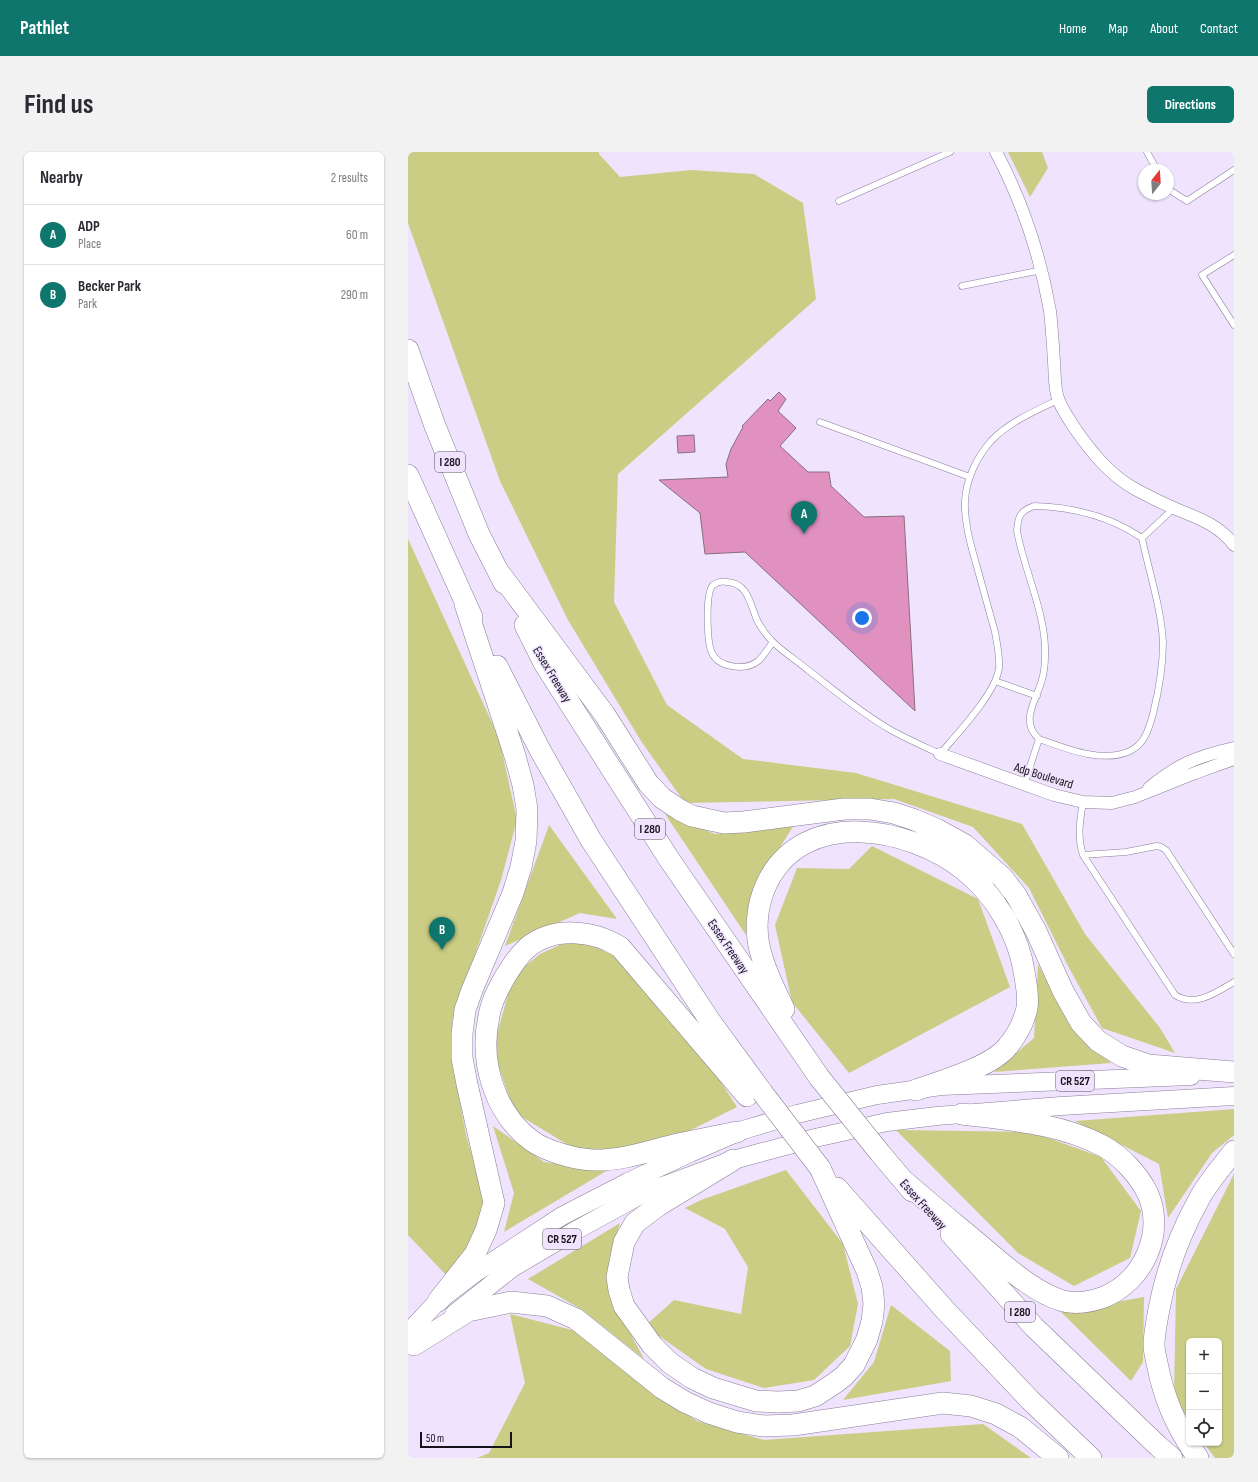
<!DOCTYPE html>
<html lang="en">
<head>
<meta charset="utf-8">
<style>
  body { margin:0; font-family:"Sofia Sans Condensed",sans-serif; background:#f2f2f3; color:#2b2b33 }
  .controls { position:absolute; right:12px; bottom:12px; display:grid; overflow:hidden; border-radius:6px; box-shadow:0 1px 3px #0004 }
  .controls button { width:36px; height:36px; display:grid; place-items:center; padding:0; border:0; border-bottom:1px solid #e1e1e2; background:#fff; color:#2b2b33; font:20px sans-serif }
  .compass { position:absolute; left:730px; top:12px; width:36px; height:36px; border-radius:50%; background:#fff; box-shadow:0 1px 3px #0004; rotate:17deg }
  .scale { position:absolute; left:12px; bottom:10px; width:92px; box-sizing:border-box; padding-left:4px; border:2px solid #17131c; border-top:0; font-size:11px; line-height:14px; white-space:nowrap; color:#17131c; -webkit-text-stroke:3px #efe3fd; paint-order:stroke }
  .you { position:absolute; left:454px; top:466px; width:14px; height:14px; margin:-10px; border:3px solid #fff; border-radius:50%; background:#1a73e8; box-shadow:0 0 0 6px #1a73e833 }
  .badge { display:grid; place-items:center; width:26px; height:26px; border-radius:50%; background:#0f766e; color:#fff; font-size:13px; font-weight:700 }
  .pin { position:absolute; translate:-50% -33px; filter:drop-shadow(0 1px 2px #0008) }
  .pin::after { content:''; position:absolute; top:21px; width:14px; height:12px; background:inherit; clip-path:polygon(0 0,100% 0,50% 100%) }
  .list { margin:0; padding:0; list-style:none }
  h2 { display:flex; justify-content:space-between; align-items:center; height:52px; margin:0; padding:0 16px; font-size:17px }
  h2 small { font-size:13px; font-weight:400; color:#7c7c81 }
  .list li { display:grid; grid-template-columns:26px 1fr auto; gap:12px; align-items:center; box-sizing:border-box; height:60px; padding:0 16px; border-top:1px solid #e1e1e2 }
  .list b { display:block; font-size:15px; white-space:nowrap }
  .list p { margin:0; font-size:13px; white-space:nowrap; color:#7c7c81 }
  .list em { font-size:13px; font-style:normal; color:#7c7c81 }
  .icon { flex:none; width:22px; height:22px; fill:none; stroke:currentColor; stroke-width:2; stroke-linecap:round; stroke-linejoin:round }
  .map { position:relative; flex:none; width:826px; height:1306px; overflow:hidden; border-radius:6px }
  header { display:flex; align-items:center; gap:24px; box-sizing:border-box; height:56px; padding:0 20px; background:#0f766e; color:#fff }
  header strong { font-size:19px }
  nav { display:flex; gap:22px; margin-inline-start:auto; font-size:14px }
  .intro { display:flex; align-items:center; justify-content:space-between; box-sizing:border-box; height:96px; padding:0 24px }
  h1 { margin:0; font-size:28px }
  .button { padding:10px 18px; border-radius:6px; background:#0f766e; color:#fff; font-size:14px; font-weight:700 }
  main { display:flex; gap:24px; padding:0 24px }
  aside { flex:1; background:#fff; border-radius:6px; box-shadow:0 1px 3px #0004 }
  .map>svg:first-child { display:block }
</style>
</head>
<body>
<header>
<strong>Pathlet</strong>
<nav><a>Home</a><a>Map</a><a>About</a><a>Contact</a></nav>
</header>
<div class="intro"><h1>Find us</h1><a class="button">Directions</a></div>
<main>
<aside>
<h2>Nearby<small>2 results</small></h2>
<ul class="list">
<li><span class="badge">A</span><div><b>ADP</b><p>Place</p></div><em>60 m</em></li>
<li><span class="badge">B</span><div><b>Becker Park</b><p>Park</p></div><em>290 m</em></li>
</ul>
</aside>
<div class="map">
<svg width="826" height="1306" viewBox="0 0 826 1306">
  <rect width="100%" height="100%" fill="#efe3fd"/>
  <path fill="#cacd83" d="M0 0H191V2L212 25 283 18 346 22 395 51 408 147 210 322 206 450 259 553 335 607 448 621 614 672 677 782 752 876 767 901 694 876 659 812 621 736 565 675 486 647 277 651 233 589 160 468 92 329 0 71Z
    M600 0H634L640 16 622 45Z
    M0 387 91 586 109 668 93 728 44 869 47 924 58 983 79 1054 71 1082 39 1124 0 1083Z
    M257 662 307 682 386 673 344 740 338 783Z
    M141 673 209 767 172 761 97 794Z
    M464 694 570 747 602 835 441 921 384 850 367 773 389 716 441 717Z
    M165 787 206 803 288 892 329 955 271 984 199 1000 170 999 106 960 85 897 105 824 132 802Z
    M630 812 662 874 703 911 586 920 626 886Z
    M826 957V983L804 1001 760 1066 751 1012 667 969Z
    M85 974 136 1010 200 1018 96 1080 106 1041Z
    M488 978 624 980 693 1005 733 1059 722 1106 666 1134 610 1101Z
    M378 1018 435 1092 450 1152 442 1194 406 1228 356 1236 298 1217 237 1174 266 1148 333 1162 340 1115 317 1077 277 1056 293 1048Z
    M826 1022V1306H807L796 1291H811V1189H781V1268L766 1244 768 1137Z
    M212 1071 201 1108 203 1146 236 1207 173 1157 120 1127Z
    M736 1145 735 1210 723 1229 653 1160Z
    M483 1153 542 1199 543 1229 435 1248 466 1210Z
    M102 1162 168 1179 239 1236 289 1269 356 1288 575 1272 623 1306H69L81 1301 117 1231Z"/>
  <path fill="#e091bf" stroke="#886f7d" d="M371 240 378 247 370 259 388 276 372 294 400 320H421L423 334 456 365 496 364 507 559 337 400 297 402 292 361 251 328 320 325 318 312 323 297 335 275 334 274 360 247 362 249Z
    M286 283 287 300 270 301 269 284Z"/>
  <g fill="none" stroke-linecap="round" stroke-linejoin="round">
    <g stroke="#8a7f97" stroke-width="7">
      <path id="service" d="M739 0 749 18
        M760 37 779 49 826 18
        M431 49 542 0
        M826 103 794 123 826 173
        M554 134 634 118
        M412 270 562 325
        M626 354C664 355 703 365 734 386 741 420 753 455 755 490 755 514 751 538 745 562 741 576 737 592 722 599 694 612 657 596 631 587 612 570 627 550 633 531 636 522 637 513 637 504 639 464 616 418 609 379 610 364 612 359 626 354Z
        M734 386 766 356
        M365 490C360 496 356 504 350 509 338 519 311 516 304 501 299 491 297 441 305 433 309 430 315 429 319 430 341 431 342 454 350 470 354 477 359 484 364 489 375 500 388 508 400 518 426 538 452 560 481 577 497 586 515 594 532 602 549 582 588 541 591 516 592 504 589 492 587 480 581 458 575 437 569 415 563 394 556 371 557 349 558 327 569 305 583 289 601 270 627 259 650 248
        M587 529 629 544
        M616 633 631 587
        M675 650C672 668 669 684 675 703L767 843C787 856 809 840 826 830
        M675 703 718 700 749 694 753 695 758 698 826 802"/>
    </g>
    <g stroke="#8a7f97" stroke-width="13">
      <path id="minor" d="M588 0C615 51 632 102 642 159 644 176 645 193 646 210 647 222 646 238 651 249 655 259 662 269 668 278 684 301 702 323 727 337 740 344 754 351 768 357 790 366 811 373 826 393
        M532 602 646 643 675 650 704 651 727 645 787 621 826 607
        M741 636C770 612 790 604 826 596"/>
    </g>
    <g stroke="#8a7f97" stroke-width="19">
      <path id="primary" d="M46 1162 104 1116 165 1080 236 1041 325 1008 407 986 479 970 529 964 653 954 826 944
        M0 1181 30 1149 67 1121 154 1064 220 1030 282 1001 335 978 389 962 469 943 533 934 783 924"/>
    </g>
    <g stroke="#8a7f97" stroke-width="22">
      <path id="motorway" d="M0 198 27 274 71 382 96 431
        M0 323 64 465
        M90 419 197 563 240 631 254 646 272 658 284 664 316 671 336 670 436 657H462L486 661 507 668 528 677 557 693 594 725 608 743 628 779 655 839 673 871 690 889 714 904 740 913 826 920
        M117 473 136 511 261 707 411 925
        M89 514 132 598 183 688 302 869 354 940
        M376 857C368 840 359 823 354 805 346 781 348 754 359 731 396 655 502 675 556 718 586 742 610 781 616 819 618 831 621 844 619 856 616 870 609 883 600 894 584 915 533 929 508 938
        M329 980C309 984 289 988 270 992 241 999 214 1009 184 1008 166 1007 138 999 124 989 86 961 71 909 81 864 83 850 90 837 97 825 103 815 110 804 119 796 145 774 185 778 212 795L339 944
        M472 1001 504 1039
        M325 1008 251 1053 227 1071 216 1090 209 1125 211 1138 216 1154 244 1193 262 1211 284 1226 305 1236 348 1249 370 1250 390 1249 407 1244 427 1231 436 1224 446 1213 459 1187 464 1169 466 1152 464 1135 459 1119 412 1016
        M496 1029C521 1051 547 1072 572 1093 595 1112 626 1141 655 1149 669 1152 683 1150 696 1145 735 1129 757 1082 740 1042 731 1023 713 1004 695 994 652 971 601 968 554 962
        M429 1036 537 1158 622 1248 683 1306
        M543 1082 626 1175 750 1294 764 1306
        M30 1149 67 1102 78 1078 86 1051 59 932 54 906V882L57 858 64 838 105 741 113 715 118 689 119 657 115 633 107 604 57 452
        M6 1193 60 1159 103 1150 139 1154 168 1167 254 1236 277 1250 301 1261 329 1270 356 1274 385 1273 535 1251 563 1254 588 1262 612 1275 650 1306
        M790 1306C769 1276 756 1248 749 1211 748 1206 746 1199 746 1193 746 1182 749 1168 751 1157 758 1120 771 1084 789 1051 798 1032 813 1016 826 999"/>
    </g>
    <use href="#service" stroke="#fff" stroke-width="6"/>
    <use href="#minor" stroke="#fff" stroke-width="12"/>
    <use href="#primary" stroke="#fff" stroke-width="18"/>
    <use href="#motorway" stroke="#fff" stroke-width="21"/>
    <g stroke="#8a7f97" stroke-width="22" stroke-linecap="butt">
      <path id="motorway-bridge" d="M411 925 472 1001
        M354 940 412 1016"/>
    </g>
    <use href="#motorway-bridge" stroke="#fff" stroke-width="21"/>
  </g>
  <g text-anchor="middle" stroke-width="3" stroke-linejoin="round" paint-order="stroke">
    <g fill="#efe3fd" stroke="#585160" stroke-width="1">
      <rect x="27" y="300" width="30" height="20" rx="3"/>
      <rect x="227" y="667" width="30" height="20" rx="3"/>
      <rect x="648" y="919" width="38" height="20" rx="3"/>
      <rect x="135" y="1077" width="38" height="20" rx="3"/>
      <rect x="597" y="1150" width="30" height="20" rx="3"/>
    </g>
    <g font-size="12" font-weight="bold" fill="#17131c">
      <text x="42" y="314">I 280</text>
      <text x="242" y="681">I 280</text>
      <text x="667" y="933">CR 527</text>
      <text x="154" y="1091">CR 527</text>
      <text x="612" y="1164">I 280</text>
    </g>
    <g font-size="13" fill="#17131c" stroke="#efe3fd">
      <text transform="translate(145 522) rotate(59)" y="5">Essex Freeway</text>
      <text transform="translate(636 623) rotate(17)" y="5">Adp Boulevard</text>
      <text transform="translate(321 794) rotate(56)" y="5">Essex Freeway</text>
      <text transform="translate(516 1052) rotate(48)" y="5">Essex Freeway</text>
    </g>
  </g>
</svg>
<div class="controls">
<button>+</button>
<button>−</button>
<button><svg class="icon" aria-label="locate" viewBox="0 0 24 24"><circle cx="12" cy="12" r="6"/><path d="M12 2v4M12 18v4M2 12h4M18 12h4"/></svg></button>
</div>
<svg class="compass" viewBox="-18 -18 36 36"><path d="M0-13l5 13h-10z" fill="#e53935"/><path d="M0 13l5-13h-10z" fill="#7c7c81"/></svg>
<div class="scale">50 m</div>
<div class="you"></div>
<div class="pin badge" style="left:396px;top:382px">A</div>
<div class="pin badge" style="left:34px;top:798px">B</div>
</div>
</main>
</body>
</html>
